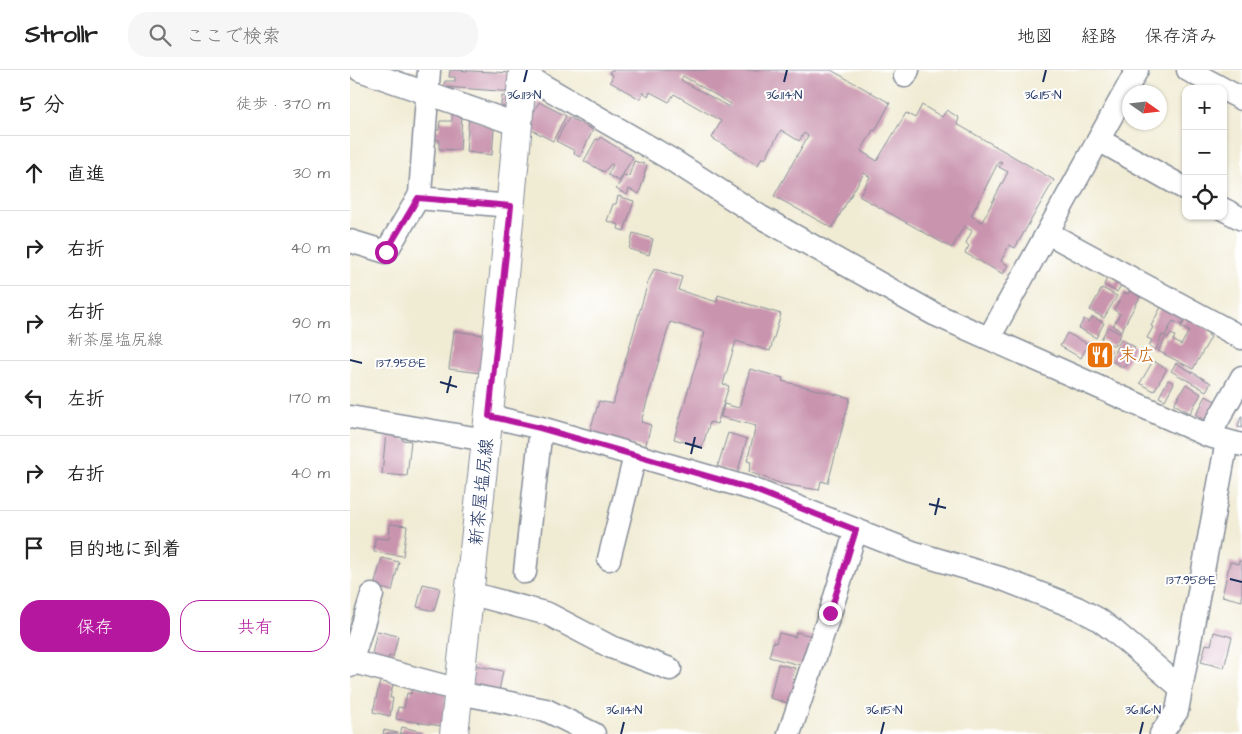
<!DOCTYPE html>
<html lang="ja">
<head>
<meta charset="utf-8">
<style>
  body { margin:0; font-family:"Architects Daughter","Klee One",sans-serif; background:#f6f6f6; color:#222 }
  .controls { position:absolute; right:15px; top:15px; display:grid; overflow:hidden; border-radius:10px; box-shadow:0 1px 4px #0004 }
  .controls button { width:45px; height:45px; display:grid; place-items:center; padding:0; border:0; border-bottom:1px solid #e0e0e0; background:#fff; color:#222; font:25px sans-serif }
  .compass { position:absolute; left:772px; top:15px; width:45px; height:45px; border-radius:50%; background:#fff; box-shadow:0 1px 4px #0004; rotate:104deg }
  .stop { position:absolute; width:15px; height:15px; margin:-11px; border:4px solid #b5179e; border-radius:50%; background:#fff }
  .stop.end { background:#b5179e; border-color:#fff; box-shadow:0 1px 5px #0008 }
  .list { margin:0; padding:0; list-style:none }
  h2 { display:flex; justify-content:space-between; align-items:center; height:65px; margin:0; padding:0 20px; font-size:21px }
  h2 small { font-size:16px; font-weight:400; color:#767676 }
  .list li { display:grid; grid-template-columns:32px 1fr auto; gap:15px; align-items:center; box-sizing:border-box; height:75px; padding:0 20px; border-top:1px solid #e0e0e0 }
  .list b { display:block; font-size:19px; white-space:nowrap }
  .list p { margin:0; font-size:16px; white-space:nowrap; color:#767676 }
  .list em { font-size:16px; font-style:normal; color:#767676 }
  .actions { display:flex; gap:10px; padding:15px 20px }
  .actions a { flex:1; padding:11px 0; border:1px solid #b5179e; border-radius:20px; text-align:center; font-size:18px; color:#b5179e }
  .actions .main { background:#b5179e; color:#fff }
  .icon { flex:none; width:28px; height:28px; fill:none; stroke:currentColor; stroke-width:2; stroke-linecap:round; stroke-linejoin:round }
  .map { position:relative; flex:none; width:892px; height:664px; overflow:hidden }
  header { display:flex; align-items:center; gap:30px; box-sizing:border-box; height:70px; padding:0 25px; background:#fff; border-bottom:1px solid #e0e0e0 }
  header strong { font-size:24px }
  nav { display:flex; gap:28px; margin-inline-start:auto; font-size:18px }
  .search { width:350px; height:45px; background:#f6f6f6; display:flex; align-items:center; gap:12px; box-sizing:border-box; padding:0 18px; border-radius:20px; color:#767676; font-size:19px }
  main { display:flex }
  aside { flex:1; background:#fff }
  .map>svg:first-child { display:block }
</style>
</head>
<body>
<header>
<strong>Strollr</strong>
<div class="search"><svg class="icon" aria-label="search" viewBox="0 0 24 24"><circle cx="10" cy="10" r="6"/><path d="M15 15l6 6"/></svg>ここで検索</div>
<nav><a>地図</a><a>経路</a><a>保存済み</a></nav>
</header>
<main>
<aside>
<h2>5 分<small>徒歩 · 370 m</small></h2>
<ul class="list">
<li><svg class="icon" aria-label="ahead" viewBox="0 0 24 24"><path d="M12 20V5M6 11l6-6 6 6"/></svg><div><b>直進</b></div><em>30 m</em></li>
<li><svg class="icon" aria-label="right" viewBox="0 0 24 24"><path d="M7 20v-9h11M14 6l5 5-5 5"/></svg><div><b>右折</b></div><em>40 m</em></li>
<li><svg class="icon" aria-label="right" viewBox="0 0 24 24"><path d="M7 20v-9h11M14 6l5 5-5 5"/></svg><div><b>右折</b><p>新茶屋塩尻線</p></div><em>90 m</em></li>
<li><svg class="icon" aria-label="left" viewBox="0 0 24 24"><path d="M17 20v-9H6M10 6l-5 5 5 5"/></svg><div><b>左折</b></div><em>170 m</em></li>
<li><svg class="icon" aria-label="right" viewBox="0 0 24 24"><path d="M7 20v-9h11M14 6l5 5-5 5"/></svg><div><b>右折</b></div><em>40 m</em></li>
<li><svg class="icon" aria-label="arrive" viewBox="0 0 24 24"><path d="M6 21V4h12l-3 4 3 4H6"/></svg><div><b>目的地に到着</b></div></li>
</ul>
<div class="actions"><a class="main">保存</a><a>共有</a></div>
</aside>
<div class="map">
<svg width="892" height="664" viewBox="0 0 892 664">
  <rect width="100%" height="100%" fill="#fff"/>
  <filter id="ink" filterUnits="userSpaceOnUse"><feTurbulence type="fractalNoise" baseFrequency=".02" numOctaves="2"/><feDisplacementMap in="SourceGraphic" scale="10" xChannelSelector="R" yChannelSelector="G"/><feConvolveMatrix kernelMatrix="1 2 1 2 8 2 1 2 1" color-interpolation-filters="sRGB"/></filter>
  <filter id="wash" filterUnits="userSpaceOnUse"><feTurbulence type="fractalNoise" baseFrequency=".0096" numOctaves="4" result="noise"/><feDisplacementMap in="SourceGraphic" scale="20" xChannelSelector="R" yChannelSelector="G"/><feGaussianBlur stdDeviation="1.12" result="paint"/><feColorMatrix in="noise" values="0 0 0 0 0 0 0 0 0 0 0 0 0 0 0 0 0 1.4 0 .05"/><feComposite in="paint" operator="in"/></filter>
  <g filter="url(#wash)">
    <rect width="100%" height="100%" fill="#f0ebd3"/>
    <g id="blocks">
      <path fill="#c994ae" fill-rule="evenodd" d="M100 0 164 3 163 22 94 17 95 11H105V7H99Z
        M261 0H481L540 33 525 61 523 60 511 81 527 91 556 43 565 48 572 35 592 47 597 40 609 48 607 54 704 110 665 178 659 175 651 191 658 195 653 204 615 183 619 176 616 173 622 161 614 156 602 178 509 126 520 107 514 103 482 158 424 126 458 66 454 63 449 71 431 60 415 89 412 87 408 95 362 68 371 51 324 24 319 32 300 22 298 26 293 22 290 29 260 12 263 5 259 3ZM333 6 381 34 379 37 331 10ZM649 91 652 92 649 97 658 102 632 152 621 146Z
        M152 26 163 27 160 46 150 43Z
        M189 32 216 46 203 71 176 57Z
        M102 39 112 43 110 80 89 79V70L85 69V60H89L90 51H102Z
        M119 47 144 58 142 85 116 82Z
        M219 47 243 60 230 87 224 84 225 81 206 71Z
        M250 67 283 87 269 111 258 105 263 95 261 94 254 102 234 91 246 69 249 70Z
        M284 91 297 95 294 105H295L289 124 279 119 277 125 266 119 274 105 279 106Z
        M268 126 284 131 274 161 268 159 269 155 257 151 263 134H266Z
        M283 163 303 169 299 185 279 179Z
        M304 199 332 207 328 220 367 232 368 225 431 244 420 281 386 271 373 314 379 316 367 354 360 352 352 377 324 369 355 262 320 252 291 352 301 355 295 378 239 364 249 331 263 334 298 212Z
        M757 208 765 213 768 209 773 212 767 222 754 215Z
        M782 217 789 221 787 225 790 227 771 261 763 256 770 244 764 240 774 222 778 224Z
        M752 218 767 226 754 248 740 240Z
        M812 235 837 244 831 255 823 251 815 266 812 265 806 280 799 276 802 270 797 268 803 257 801 256Z
        M838 245 860 260 858 265 861 267 843 299 808 281 816 267 818 268 821 264 825 266 823 270 831 275 839 261 831 257Z
        M743 247 754 253 746 268 729 258 734 249 739 252Z
        M758 257 771 264 764 276 751 269Z
        M104 261 135 265 131 303 99 299Z
        M717 263 738 274 731 288 710 276Z
        M771 269 785 277 774 298 760 290Z
        M749 275 761 281 753 295 741 289Z
        M803 291 817 299 804 321 790 313Z
        M826 293 861 313 856 321 821 301Z
        M400 299 433 308 432 311 500 328 478 413 471 411 469 420 432 414 399 402 401 392 397 391 406 356 371 347 374 334 389 338Z
        M818 310 824 313 815 330 809 327Z
        M836 314 851 324 840 343 824 334Z
        M856 326 869 333 859 352 846 345Z
        M891 346H892V358L888 357Z
        M36 362 53 363 52 370 61 371 57 406 32 404Z
        M378 363 397 369 387 404 367 398Z
        M40 454 57 456 53 486 24 482 25 468 39 469Z
        M32 488 49 492 42 521 24 516Z
        M889 491H892V531L872 526 880 492 889 494Z
        M73 514 90 518 84 541 67 537Z
        M27 561 48 566 43 587 39 586 37 593 21 589Z
        M446 562 467 567 458 597 419 587 423 572 426 573 429 563 445 567Z
        M864 562 882 567 874 598 851 592 856 574 861 575Z
        M428 594 445 598 442 609 453 612 445 635 420 628Z
        M124 595 153 601 149 621 119 615Z
        M30 611 43 614 40 628H43L40 646 23 642Z
        M62 616 97 622 92 656 46 649 48 637 54 638 57 623 61 624Z
        M52 657 73 662 72 664H50Z
        M34 660 48 663V664H33Z"/>
    </g>
  </g>
  <g filter="url(#ink)">
    <use href="#blocks" fill-opacity="0" stroke="#868d98" stroke-width="1"/>
    <g fill="none" stroke-linecap="round" stroke-linejoin="round">
      <g stroke="#868d98" stroke-width="25">
        <path id="minor" d="M10 0 169 55
          M838 0 873 19
          M173 4 322 90 411 147 584 244 859 366 892 375
          M555 6 558 0
          M873 19 892 29
          M749 70 836 119
          M68 128 161 136
          M873 139 892 149
          M698 163 892 268
          M0 171 36 182 68 128 70 124 79 0
          M639 268 787 0
          M139 346 191 358 402 419 562 482 650 508 727 538 748 549 764 561 831 618
          M0 347 136 370
          M859 366 892 307
          M259 489 285 386
          M175 502 191 358
          M119 523 198 544 261 577 320 599
          M0 591 109 620 119 625 196 640 244 664
          M0 596 22 525
          M439 664 480 543 506 460
          M811 664 827 641 877 371"/>
      </g>
      <g stroke="#868d98" stroke-width="30">
        <path id="major" d="M104 664 154 205 173 0"/>
      </g>
      <use href="#minor" stroke="#fff" stroke-width="22"/>
      <use href="#major" stroke="#fff" stroke-width="28"/>
    </g>
  </g>
  <g fill="none" stroke-linecap="round" stroke-linejoin="round" filter="url(#ink)">
    <path stroke="#b5179e" stroke-width="6" d="M36 182 68 128 161 136 139 346 190 358 402 419 506 460 480 543"/>
  </g>
  <path fill="none" stroke="#1b2f5e" stroke-width="2" d="M174 12 177 0M434 12 437 0M693 12 696 0M0 290 12 293M90 312 107 317M97 323 101 306M335 373 352 378M341 384 345 367M579 434 596 438M585 445 589 428M880 509 892 512M271 664 274 652M531 664 534 652M790 664 793 652"/>
  <defs>
    <g id="restaurant-square" transform="scale(1.4375)"><rect x="-9" y="-9" width="18" height="18" rx="4" fill="#e8710a" stroke="#fff"/><path d="M-5-6h1v4h1v-4h1v4h1v-4h1v5L-1.5 .5V6h-2V.5L-5-1ZM5-6V6H3V1.5H1.5Q1.5-4 5-6Z" fill="#fff"/></g>
  </defs>
  <g fill-rule="evenodd">
    <use href="#restaurant-square" x="750" y="285"/>
  </g>
  <g text-anchor="middle" stroke-width="4" stroke-linejoin="round" paint-order="stroke">
    <g font-size="18" fill="#c56008" stroke="#fff" text-anchor="start">
      <text x="769" y="291">末広</text>
    </g>
    <g font-size="18" fill="#1b2f5e" stroke="#fff">
      <text transform="translate(131 422) rotate(-84)" y="6">新茶屋塩尻線</text>
    </g>
  </g>
  <g font-size="12" text-anchor="middle" fill="#1b2f5e" stroke="#fff" stroke-width="4" stroke-linejoin="round" paint-order="stroke">
    <text x="174" y="29">36.113°N</text>
    <text x="434" y="29">36.114°N</text>
    <text x="693" y="29">36.115°N</text>
    <text x="51" y="297">137.958°E</text>
    <text x="841" y="514">137.958°E</text>
    <text x="274" y="644">36.114°N</text>
    <text x="534" y="644">36.115°N</text>
    <text x="793" y="644">36.116°N</text>
  </g>
</svg>
<div class="controls">
<button>+</button>
<button>−</button>
<button><svg class="icon" aria-label="locate" viewBox="0 0 24 24"><circle cx="12" cy="12" r="6"/><path d="M12 2v4M12 18v4M2 12h4M18 12h4"/></svg></button>
</div>
<svg class="compass" viewBox="-18 -18 36 36"><path d="M0-13l5 13h-10z" fill="#e53935"/><path d="M0 13l5-13h-10z" fill="#767676"/></svg>
<div class="stop" style="left:36px;top:182px"></div>
<div class="stop end" style="left:480px;top:543px"></div>
</div>
</main>
</body>
</html>
